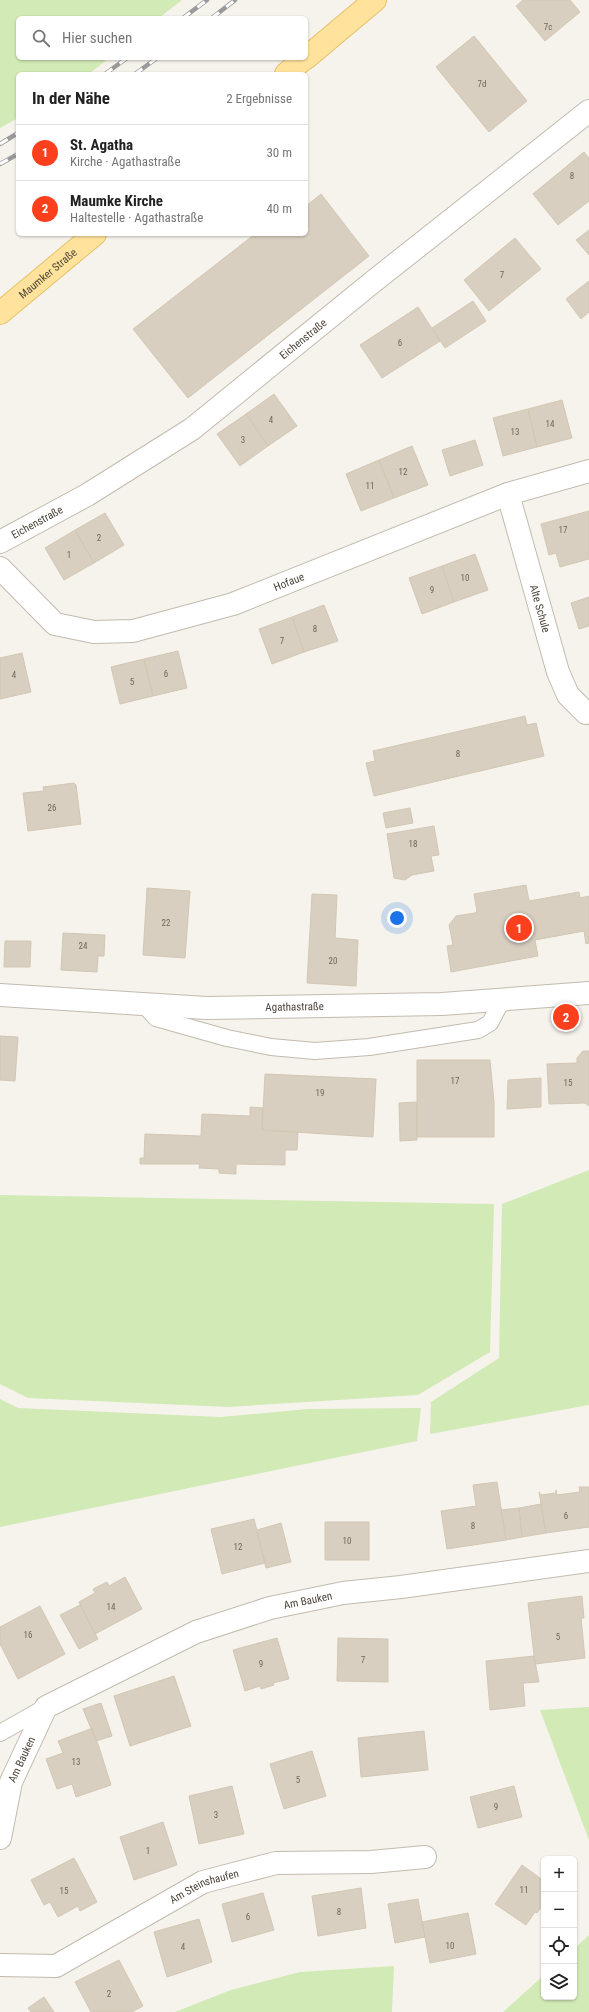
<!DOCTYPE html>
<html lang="de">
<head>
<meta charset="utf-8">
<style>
  body { margin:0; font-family:"Roboto Condensed",sans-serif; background:#f2f2f2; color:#222 }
  .controls { position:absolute; right:12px; bottom:12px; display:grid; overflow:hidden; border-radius:6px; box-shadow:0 1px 3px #0004 }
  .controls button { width:36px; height:36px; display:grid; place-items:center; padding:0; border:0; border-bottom:1px solid #e0e0e0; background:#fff; color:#222; font:20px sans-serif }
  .you { position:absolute; left:397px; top:918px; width:14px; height:14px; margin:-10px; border:3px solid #fff; border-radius:50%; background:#1a73e8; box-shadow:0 0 0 6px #1a73e833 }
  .badge { display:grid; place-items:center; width:26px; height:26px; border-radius:50%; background:#fc3f1d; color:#fff; font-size:13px; font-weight:700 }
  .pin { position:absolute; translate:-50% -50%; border:2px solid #fff; box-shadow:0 1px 4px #0006 }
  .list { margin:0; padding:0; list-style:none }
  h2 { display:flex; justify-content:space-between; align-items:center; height:52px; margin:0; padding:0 16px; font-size:17px }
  h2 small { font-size:13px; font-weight:400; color:#767676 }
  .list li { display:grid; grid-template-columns:26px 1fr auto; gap:12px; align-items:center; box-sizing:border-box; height:56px; padding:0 16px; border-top:1px solid #e0e0e0 }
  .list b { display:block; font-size:15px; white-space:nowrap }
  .list p { margin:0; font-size:13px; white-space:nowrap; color:#767676 }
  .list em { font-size:13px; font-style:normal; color:#767676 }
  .icon { flex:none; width:22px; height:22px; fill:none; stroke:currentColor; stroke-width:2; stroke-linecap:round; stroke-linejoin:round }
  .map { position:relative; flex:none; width:589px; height:2012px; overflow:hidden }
  .search { position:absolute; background:#fff; box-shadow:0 1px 3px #0004; left:16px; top:16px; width:292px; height:44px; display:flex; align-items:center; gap:10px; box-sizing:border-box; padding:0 14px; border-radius:6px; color:#767676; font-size:15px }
  .panel { position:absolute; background:#fff; box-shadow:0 1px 3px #0004; left:16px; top:72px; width:292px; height:164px; border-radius:6px }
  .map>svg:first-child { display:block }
</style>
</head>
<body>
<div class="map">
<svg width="589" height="2012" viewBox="0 0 589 2012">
  <rect width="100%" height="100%" fill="#f6f3ec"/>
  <path fill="#d2eab5" d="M0 0H182L159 18H18V58H109L89 74H18V118L0 128Z
    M589 1170V1405L430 1434 431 1402 499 1358 502 1204Z
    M0 1195 494 1204 490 1352 418 1395 228 1407 28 1398 0 1384Z
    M0 1399 18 1408 220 1417 308 1409 421 1408 417 1441 0 1527Z
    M589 1707V1840L540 1710Z
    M589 1935V2012H503L544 1975V1997H574V1949Z
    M394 1966 392 2012H175L231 1990 300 1972Z"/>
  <path fill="#d8cfc1" stroke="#d3c7b4" d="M523 0H570L580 12 545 41 516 6Z
    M474 36 527 101 489 132 436 67Z
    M584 152 589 158V201L558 225 533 194Z
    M321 194 369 256 188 398 133 329 255 234H306V206Z
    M589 230V255L576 240Z
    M515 238 541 269 489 311 464 280Z
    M589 281V312L581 319 566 299Z
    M473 301 486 321 445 348 432 328Z
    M418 307 440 341 382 378 360 345Z
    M274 394 297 426 268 446 246 414Z
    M562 400 572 438 537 447 528 409Z
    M528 409 537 447 503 456 493 418Z
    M246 414 268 446 240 466 217 434Z
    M475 440 483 465 450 476 442 450Z
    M412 446 428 485 394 498 379 460Z
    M379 460 394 498 361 511 346 474Z
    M589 511V559L560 567 556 553 549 555 541 524Z
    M105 513 124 545 94 563 75 530Z
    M75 530 94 563 64 580 45 548Z
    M475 554 488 590 454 602 442 566Z
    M442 566 454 602 422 614 409 578Z
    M589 597V626L579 629 571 603Z
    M324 605 338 641 304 652 292 617Z
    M292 617 304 652 272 664 259 629Z
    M178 651 187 688 153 696 144 659Z
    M22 653 31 692 0 699V658Z
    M144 659 153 696 120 704 111 667Z
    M525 716 527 725 536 723 544 756 374 796 366 763 375 761 373 751Z
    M74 783 76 785 81 824 28 831 23 793 44 791 43 787Z
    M410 808 413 823 386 828 383 813Z
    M434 826 439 855 431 856 434 871 412 875 405 880 394 878 387 834Z
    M526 885 529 901 579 892 580 898 589 896V943L586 944 584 931 535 940 538 956 451 972 447 946 453 945 449 925 456 916 475 913 477 911 474 894Z
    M147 888 190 891 185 958 143 955Z
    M312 894 337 895 335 938 358 940 356 986 307 983Z
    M63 933 105 935 104 956H98L97 972 61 970Z
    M5 941H31L30 967H4Z
    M0 1036 18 1037 15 1081 0 1080Z
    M583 1051H589V1106L585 1103 549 1104 547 1064 577 1063V1058Z
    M417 1060H490L494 1102V1137H417Z
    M265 1074 376 1079 373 1137 262 1130Z
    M541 1078V1107L507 1109 508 1080Z
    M417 1102V1140L400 1141 399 1103Z
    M250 1107 263 1108 262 1130 298 1132 297 1150H285V1165L236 1164V1174L219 1173V1169L199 1168 200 1164H140V1158H144L145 1134 201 1136 202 1114 250 1116Z
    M497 1482 506 1540 447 1549 441 1511 476 1506 473 1485Z
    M579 1487H589V1527L546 1533 539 1492 541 1495 556 1493V1490L557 1495 580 1492Z
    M541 1504 546 1533 522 1537 519 1508Z
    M519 1508 522 1537 506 1540 501 1510Z
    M254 1519 265 1563 222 1574 211 1529Z
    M325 1522H369V1560H325Z
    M281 1523 291 1562 266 1568 257 1530Z
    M125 1577 142 1609 95 1634 79 1602 95 1593 93 1589 107 1582 109 1586Z
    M582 1596 584 1618H581L585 1658 535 1664 528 1603Z
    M80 1605 98 1639 79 1649 60 1615Z
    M40 1606 65 1654 18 1679 0 1644V1627Z
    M277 1638 289 1679 273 1683 274 1685 261 1689 260 1686 245 1691 233 1650Z
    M338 1638 388 1639V1682L337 1681Z
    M534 1656 539 1682 523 1683 525 1706 490 1710 486 1661Z
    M174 1676 191 1726 130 1746 114 1696Z
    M101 1703 112 1736 96 1741 83 1709Z
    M90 1729H92L99 1747 111 1785 76 1797 72 1784 57 1789 46 1759 63 1753 58 1741Z
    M424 1731 428 1770 361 1777 358 1738Z
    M312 1751 326 1796 284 1809 270 1764Z
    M232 1786 244 1834 199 1844 189 1796Z
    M514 1786 522 1817 478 1828 470 1797Z
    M163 1822 177 1865 134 1880 120 1837Z
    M74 1858 97 1902 80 1911 78 1906 58 1917 50 1902 44 1905 31 1880Z
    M522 1865 544 1881V1903L537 1913 535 1912 526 1925 495 1904Z
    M361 1888 366 1928 318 1936 312 1896Z
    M263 1893 274 1930 232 1942 222 1904Z
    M418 1899 425 1937 395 1943 388 1904Z
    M468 1913 476 1954 430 1963 422 1922Z
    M199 1919 212 1962 167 1977 154 1932Z
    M119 1960 143 2006 132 2012H91L75 1982Z
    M44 1997 54 2012H31L28 2008Z"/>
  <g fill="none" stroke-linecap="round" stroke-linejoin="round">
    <g stroke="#c2bbae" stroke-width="18">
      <path id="service" d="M143 1004 156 1018 227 1038 271 1047 315 1051 369 1047 478 1030 490 1023 502 1000
        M0 1733 46 1707"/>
    </g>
    <g stroke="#c2bbae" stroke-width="24">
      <g id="minor">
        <path id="s1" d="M508 494 558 672 568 695 586 713"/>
        <path id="s2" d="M0 542 87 495 192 429 374 281 589 111"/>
        <path id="s3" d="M0 568 55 624 94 632 133 631 233 604 508 494 589 471"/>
        <path id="s4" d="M0 995 206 1008 442 1004 589 993"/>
        <path id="s5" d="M0 1838 11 1782 46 1707 196 1632 270 1608 343 1593 401 1587 589 1561"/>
        <path id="s6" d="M0 1965 56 1966 203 1882 276 1863 371 1862 425 1857"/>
      </g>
    </g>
    <g stroke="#e6c16a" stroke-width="24">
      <g id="primary">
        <path d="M306 58 375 0"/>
        <path d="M286 74 305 58"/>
        <path id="s7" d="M0 313 95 234"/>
      </g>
    </g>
    <use href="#service" stroke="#fff" stroke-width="16"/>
    <use href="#minor" stroke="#fff" stroke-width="22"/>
    <use href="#primary" stroke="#ffe39c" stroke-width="22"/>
    <g stroke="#9a9a9a" stroke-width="4.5">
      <path id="rail" d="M183 18 207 0
        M212 18 235 0
        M105 74 127 58
        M135 74 157 58
        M0 144 18 133
        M0 164 18 154"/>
    </g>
    <use href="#rail" stroke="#fff" stroke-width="3" stroke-dasharray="9" stroke-linecap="butt"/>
  </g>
  <g text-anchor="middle" stroke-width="3" stroke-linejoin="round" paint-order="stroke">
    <g font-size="9" fill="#6e675b">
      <text x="548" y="30">7c</text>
      <text x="482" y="87">7d</text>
      <text x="572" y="179">8</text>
      <text x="502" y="278">7</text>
      <text x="400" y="346">6</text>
      <text x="271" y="423">4</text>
      <text x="550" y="427">14</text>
      <text x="515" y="435">13</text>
      <text x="243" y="443">3</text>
      <text x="403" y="475">12</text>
      <text x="370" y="489">11</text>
      <text x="563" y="533">17</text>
      <text x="99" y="541">2</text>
      <text x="69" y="558">1</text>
      <text x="465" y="581">10</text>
      <text x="432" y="593">9</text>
      <text x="315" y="632">8</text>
      <text x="282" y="644">7</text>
      <text x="166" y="677">6</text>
      <text x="14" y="678">4</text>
      <text x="132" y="685">5</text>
      <text x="458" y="757">8</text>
      <text x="52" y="811">26</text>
      <text x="413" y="847">18</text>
      <text x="166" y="926">22</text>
      <text x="83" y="949">24</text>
      <text x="333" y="964">20</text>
      <text x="455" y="1084">17</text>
      <text x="568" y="1086">15</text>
      <text x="320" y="1096">19</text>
      <text x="566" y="1519">6</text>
      <text x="473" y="1529">8</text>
      <text x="347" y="1544">10</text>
      <text x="238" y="1550">12</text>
      <text x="111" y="1610">14</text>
      <text x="28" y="1638">16</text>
      <text x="558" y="1640">5</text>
      <text x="363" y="1663">7</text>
      <text x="261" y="1667">9</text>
      <text x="76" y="1765">13</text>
      <text x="298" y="1783">5</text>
      <text x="496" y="1810">9</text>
      <text x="216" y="1818">3</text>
      <text x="148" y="1854">1</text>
      <text x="524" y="1893">11</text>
      <text x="64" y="1894">15</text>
      <text x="339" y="1915">8</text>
      <text x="248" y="1920">6</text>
      <text x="450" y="1949">10</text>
      <text x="183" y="1950">4</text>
      <text x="109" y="1997">2</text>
    </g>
    <g font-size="11" fill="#4b4439" stroke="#fff">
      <text dy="4" stroke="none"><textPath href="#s7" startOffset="62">Maumker Straße</textPath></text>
      <text dy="4" stroke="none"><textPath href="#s2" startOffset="366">Eichenstraße</textPath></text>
      <text dy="4" stroke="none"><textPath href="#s2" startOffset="42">Eichenstraße</textPath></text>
      <text dy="4" stroke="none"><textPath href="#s3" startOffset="321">Hofaue</textPath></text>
      <text dy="4" stroke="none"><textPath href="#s1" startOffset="119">Alte Schule</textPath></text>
      <text dy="4" stroke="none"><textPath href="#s4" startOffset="295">Agathastraße</textPath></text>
      <text dy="4" stroke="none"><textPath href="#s5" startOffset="424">Am Bauken</textPath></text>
      <text dy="4" stroke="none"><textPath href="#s5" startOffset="82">Am Bauken</textPath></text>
      <text dy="4" stroke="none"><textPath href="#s6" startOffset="225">Am Steinshaufen</textPath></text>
    </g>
  </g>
</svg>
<div class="controls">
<button>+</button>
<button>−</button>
<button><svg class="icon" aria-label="locate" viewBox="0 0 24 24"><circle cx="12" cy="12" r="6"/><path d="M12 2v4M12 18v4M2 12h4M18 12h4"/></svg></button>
<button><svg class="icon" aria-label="layers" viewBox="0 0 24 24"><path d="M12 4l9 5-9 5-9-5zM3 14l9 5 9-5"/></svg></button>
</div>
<div class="you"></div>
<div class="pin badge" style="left:519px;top:928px">1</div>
<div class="pin badge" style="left:566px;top:1017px">2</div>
<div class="search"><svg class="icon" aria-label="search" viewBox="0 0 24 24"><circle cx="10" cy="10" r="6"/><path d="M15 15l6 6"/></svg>Hier suchen</div>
<section class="panel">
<h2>In der Nähe<small>2 Ergebnisse</small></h2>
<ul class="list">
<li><span class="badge">1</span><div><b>St. Agatha</b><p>Kirche · Agathastraße</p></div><em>30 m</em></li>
<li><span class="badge">2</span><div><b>Maumke Kirche</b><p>Haltestelle · Agathastraße</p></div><em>40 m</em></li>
</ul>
</section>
</div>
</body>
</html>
